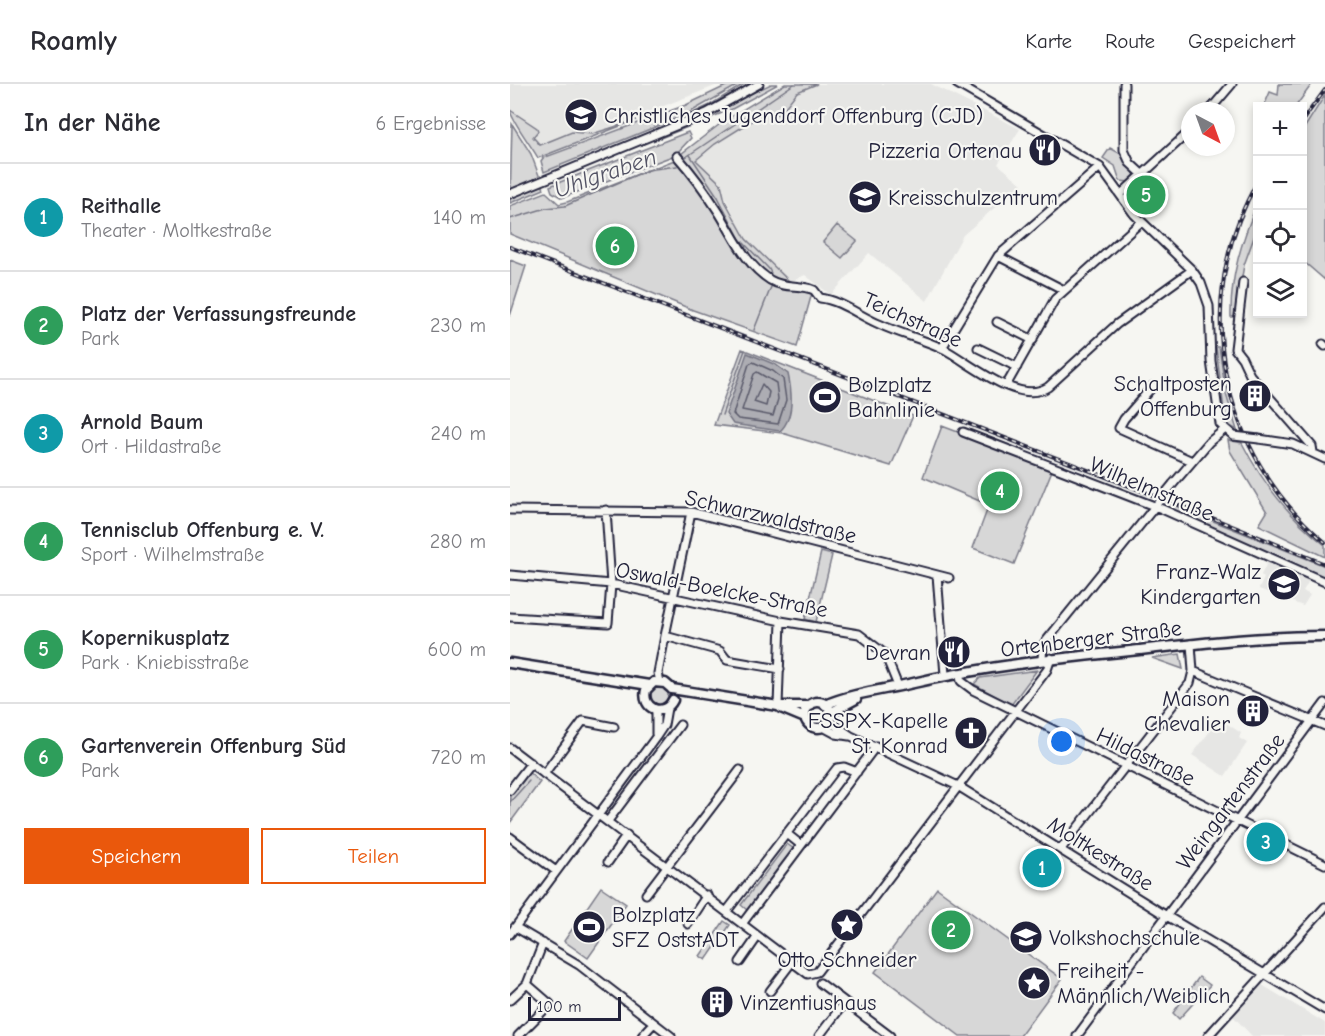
<!DOCTYPE html>
<html lang="de">
<head>
<meta charset="utf-8">
<style>
  body { margin:0; font-family:"Comic Neue",sans-serif; background:#f2f2f3; color:#2b2b33 }
  .controls { position:absolute; right:18px; top:18px; display:grid; overflow:hidden; border-radius:0px; box-shadow:0 3px 9px #0003 }
  .controls button { width:54px; height:54px; display:grid; place-items:center; padding:0; border:0; border-bottom:2px solid #e1e1e2; background:#fff; color:#2b2b33; font:30px sans-serif }
  .compass { position:absolute; left:671px; top:18px; width:54px; height:54px; border-radius:50%; background:#fff; box-shadow:0 3px 9px #0003; rotate:139deg }
  .scale { position:absolute; left:18px; bottom:15px; width:93px; box-sizing:border-box; padding-left:6px; border:3px solid #22223b; border-top:0; font-size:16px; line-height:21px; white-space:nowrap; color:#22223b; -webkit-text-stroke:4px #f6f6f2; paint-order:stroke }
  .you { position:absolute; left:552px; top:658px; width:21px; height:21px; margin:-15px; border:4px solid #fff; border-radius:50%; background:#1a73e8; box-shadow:0 0 0 9px #1a73e833 }
  .badge { display:grid; place-items:center; width:39px; height:39px; border-radius:50%; background:#ea580c; color:#fff; font-size:20px; font-weight:700 }
  .pin { position:absolute; translate:-50% -50%; border:3px solid #fff; box-shadow:0 2px 6px #0006 }
  .list { margin:0; padding:0; list-style:none }
  h2 { display:flex; justify-content:space-between; align-items:center; height:78px; margin:0; padding:0 24px; font-size:26px }
  h2 small { font-size:20px; font-weight:400; color:#7c7c81 }
  .list li { display:grid; grid-template-columns:39px 1fr auto; gap:18px; align-items:center; box-sizing:border-box; height:108px; padding:0 24px; border-top:2px solid #e1e1e2 }
  .list b { display:block; font-size:22px; white-space:nowrap }
  .list p { margin:0; font-size:20px; white-space:nowrap; color:#7c7c81 }
  .list em { font-size:20px; font-style:normal; color:#7c7c81 }
  .actions { display:flex; gap:12px; padding:18px 24px }
  .actions a { flex:1; padding:14px 0; border:2px solid #ea580c; border-radius:0px; text-align:center; font-size:21px; color:#ea580c }
  .actions .main { background:#ea580c; color:#fff }
  .icon { flex:none; width:33px; height:33px; fill:none; stroke:currentColor; stroke-width:2; stroke-linecap:round; stroke-linejoin:round }
  .map { position:relative; flex:none; width:815px; height:952px; overflow:hidden }
  header { display:flex; align-items:center; gap:36px; box-sizing:border-box; height:84px; padding:0 30px; background:#fff; border-bottom:2px solid #e1e1e2 }
  header strong { font-size:28px }
  nav { display:flex; gap:33px; margin-inline-start:auto; font-size:21px }
  main { display:flex }
  aside { flex:1; background:#fff }
  .map>svg:first-child { display:block }
</style>
</head>
<body>
<header>
<strong>Roamly</strong>
<nav><a>Karte</a><a>Route</a><a>Gespeichert</a></nav>
</header>
<main>
<aside>
<h2>In der Nähe<small>6 Ergebnisse</small></h2>
<ul class="list">
<li><span class="badge" style="background:#0f9aa8">1</span><div><b>Reithalle</b><p>Theater · Moltkestraße</p></div><em>140 m</em></li>
<li><span class="badge" style="background:#2e9e5b">2</span><div><b>Platz der Verfassungsfreunde</b><p>Park</p></div><em>230 m</em></li>
<li><span class="badge" style="background:#0f9aa8">3</span><div><b>Arnold Baum</b><p>Ort · Hildastraße</p></div><em>240 m</em></li>
<li><span class="badge" style="background:#2e9e5b">4</span><div><b>Tennisclub Offenburg e. V.</b><p>Sport · Wilhelmstraße</p></div><em>280 m</em></li>
<li><span class="badge" style="background:#2e9e5b">5</span><div><b>Kopernikusplatz</b><p>Park · Kniebisstraße</p></div><em>600 m</em></li>
<li><span class="badge" style="background:#2e9e5b">6</span><div><b>Gartenverein Offenburg Süd</b><p>Park</p></div><em>720 m</em></li>
</ul>
<div class="actions"><a class="main">Speichern</a><a>Teilen</a></div>
</aside>
<div class="map">
<svg width="815" height="952" viewBox="0 0 815 952">
  <rect width="100%" height="100%" fill="#f6f6f2"/>
  <filter id="ink" filterUnits="userSpaceOnUse"><feTurbulence type="fractalNoise" baseFrequency=".0167" numOctaves="2"/><feDisplacementMap in="SourceGraphic" scale="12" xChannelSelector="R" yChannelSelector="G"/><feConvolveMatrix kernelMatrix="1 2 1 2 8 2 1 2 1" color-interpolation-filters="sRGB"/></filter>
  <g filter="url(#ink)">
    <path fill="#e6e6e4" d="M0 0H210L82 50 62 48 30 61 23 53 27 44 0 26Z
      M307 0H421L510 45 488 80 512 100 453 151 417 217 359 169 321 211 295 191 280 198 236 155 210 103 186 76 205 60 253 30 260 27 269 30 287 8Z
      M758 477 800 495 793 507 800 511 793 522 749 505 754 494 751 491Z
      M713 637 731 649 729 654 737 659 715 692 682 671 703 643 707 646Z
      M752 901 815 939V952H742L723 932Z"/>
    <path fill="#d7d7d7" stroke="#7c7c89" stroke-width="1.5" d="M220 0H230L177 30 34 88 31 77 33 74 176 21Z
      M234 0H241L180 33 133 53 200 21Z
      M261 0H268L222 25 143 57Z
      M275 0H307L287 8 269 31 260 27 253 30 205 60 186 76 211 100 215 117 236 155 282 200C244 198 227 151 209 123 197 105 183 88 171 70L214 37Z
      M769 0H802L786 22H754L760 8 768 11Z
      M815 11V196L793 177V46Z
      M0 26 27 44 28 47 23 53 30 61 62 48 82 50 126 36 28 74C22 63 0 34 0 26Z
      M2 40 21 70 34 105 0 119Z
      M178 48 181 54 165 71 52 114 42 108 40 102Z
      M600 64 611 70C614 78 622 83 625 92L620 98 610 97 605 82 593 74Z
      M167 75 212 138 228 167 258 198 265 203 302 209 287 263 183 226 0 150V122L36 108 49 120 57 118Z
      M637 98 648 109 627 125 624 119Z
      M747 120V145L734 181 725 233H721C720 193 732 156 747 120Z
      M327 141 347 157 332 174 313 158Z
      M0 176 16 182 0 232Z
      M706 263H709L716 310 727 346 720 342 715 334Z
      M232 265 403 332 381 382 272 349 204 341Z
      M432 342 543 384 504 480 463 464 479 421 413 393Z
      M718 356 732 359C753 400 779 433 815 461V473L749 441 757 428 720 367Z
      M656 418 815 482V494L656 424Z
      M311 468 322 471 306 538 295 535Z
      M670 570 673 585 642 574Z
      M527 586 501 621 464 600 470 594Z
      M140 611a9 9 0 1 1 18 0a9 9 0 1 1-18 0Z
      M17 687 30 698 0 739V710Z
      M277 760 284 765 237 826 231 821Z
      M91 803 116 820 78 874 54 857Z
      M427 804 552 895 510 952H450L365 888Z
      M214 837 220 841 196 876 190 872Z
      M689 893 700 901 669 935 663 929Z"/>
    <path fill="#adadb3" stroke="#757583" stroke-width="1.5" d="M237 269 266 281 278 290C282 308 285 333 270 347L223 340 216 330Z"/>
    <g fill="none" stroke-linecap="round" stroke-linejoin="round">
      <path stroke="#5a5a6b" stroke-width="1.5" d="M243 278 263 287 273 295 276 316 268 340 228 335 223 330 239 280Z
        M247 288 266 299 268 315 263 332 232 326 244 290Z
        M252 300 259 308 256 322 244 318Z"/>
      <path stroke="#757583" stroke-width="1.5" d="M180 71 208 113 230 155 259 185 261 189
        M176 73 284 0
        M0 135 36 124 55 122 137 86 167 82
        M244 246 261 203
        M212 331 235 266
        M58 663 74 642 88 643
        M0 718 19 697"/>
      <g stroke="#22223b" stroke-width="11">
        <path id="minor" d="M447 0 590 83 624 130 682 186 691 199 699 222 701 277 710 340 724 352
          M614 0V66L620 79 633 91
          M699 27 722 0
          M167 72C182 89 196 108 208 127 224 152 234 179 260 196 275 205 289 200 304 206L310 214C330 216 350 232 369 240 390 250 413 255 434 265 460 279 509 322 538 303L607 240 682 186
          M0 110 197 29 249 0
          M611 110 680 47
          M488 172 554 206
          M733 198 725 265 732 274 740 291 802 362 803 368
          M487 238 523 256
          M813 260 815 262
          M432 264 488 172 590 83
          M468 264 507 283
          M497 300 545 215 631 138
          M643 302 614 335 609 344 682 377
          M453 348 652 425 815 498
          M749 355 783 360 815 375
          M663 400 699 358 714 346
          M0 426 181 428 439 494
          M0 491 101 500 271 537 349 550 375 570 388 602
          M427 491 435 591
          M0 533 98 539 101 500 96 426
          M155 552 210 567 217 576 270 585
          M532 575 533 561 647 420
          M683 587 815 642
          M449 589 451 597 463 606 815 780
          M150 598 148 589 155 552 181 428
          M268 622 271 537
          M319 637 341 652 448 702 655 831 815 926
          M313 643 326 650 339 652
          M146 650V626
          M0 664 298 890 307 888 537 586 541 574
          M34 690 73 637 104 643
          M0 706 21 679
          M98 737 170 641
          M276 749 291 761
          M0 753 46 787
          M551 765 680 599 683 587 681 560
          M98 778 117 751
          M136 810 230 686
          M217 827 327 684 334 683 347 688
          M178 840 197 811
          M232 840 366 662
          M5 843 69 881 161 952
          M0 850 146 653 154 641 157 624
          M230 878 248 852
          M310 899 380 952
          M260 907 282 878
          M0 916 17 900 33 859
          M8 952 40 920 17 900
          M132 952 144 939
          M309 952 335 918
          M567 952 815 619
          M698 952 815 823"/>
      </g>
      <g stroke="#22223b" stroke-width="13">
        <path id="major" d="M0 579 139 601
          M162 605 268 622H300
          M162 605 155 599 144 598 136 606C131 625 154 634 163 616
          M295 631a13 13 0 1 1 26 0a13 13 0 1 1-26 0Z
          M315 621C340 610 372 606 399 600 475 582 551 574 629 566 691 559 752 552 815 552
          M271 624 295 634
          M320 629 346 615"/>
      </g>
      <use href="#minor" stroke="#f6f6f2" stroke-width="7"/>
      <use href="#major" stroke="#f6f6f2" stroke-width="8"/>
      <g stroke="#22223b" stroke-width="4">
        <path id="rail" d="M792 37 815 6
          M748 97C678 217 710 371 815 458
          M0 163 705 435 815 480"/>
      </g>
      <use href="#rail" stroke="#f6f6f2" stroke-width="1.5" stroke-dasharray="4.5" stroke-linecap="butt"/>
      <g stroke="#22223b" stroke-width="11" stroke-linecap="butt">
        <path id="minor-bridge" d="M724 352 749 355
          M649 417 663 400"/>
      </g>
      <use href="#minor-bridge" stroke="#f6f6f2" stroke-width="7"/>
    </g>
  </g>
  <defs>
    <g id="university-disc" transform="scale(1.725)"><circle r="9.5" fill="#22223b" stroke="#f6f6f2"/><path d="M0-5L7-2L0 1L-7-2ZM-4 1L0 2.5L4 1V4Q0 6-4 4Z" fill="#fff"/></g>
    <g id="restaurant-disc" transform="scale(1.725)"><circle r="9.5" fill="#22223b" stroke="#f6f6f2"/><path d="M-5-6h1v4h1v-4h1v4h1v-4h1v5L-1.5 .5V6h-2V.5L-5-1ZM5-6V6H3V1.5H1.5Q1.5-4 5-6Z" fill="#fff"/></g>
    <g id="school-disc" transform="scale(1.725)"><circle r="9.5" fill="#22223b" stroke="#f6f6f2"/><path d="M0-5L7-2L0 1L-7-2ZM-4 1L0 2.5L4 1V4Q0 6-4 4Z" fill="#fff"/></g>
    <g id="building-disc" transform="scale(1.725)"><circle r="9.5" fill="#22223b" stroke="#f6f6f2"/><path d="M-4-6H4V6H1V3H-1V6H-4ZM-2.5-4.3h1.7v1.8h-1.7ZM.8-4.3h1.7v1.8H.8ZM-2.5-1h1.7V.8h-1.7ZM.8-1h1.7V.8H.8Z" fill="#fff"/></g>
    <g id="stadium-disc" transform="scale(1.725)"><circle r="9.5" fill="#22223b" stroke="#f6f6f2"/><path d="M0-5a6.5 5 0 1 0 0 10a6.5 5 0 1 0 0-10ZM-3.5-1.8h7v3.6h-7Z" fill="#fff"/></g>
    <g id="church-disc" transform="scale(1.725)"><circle r="9.5" fill="#22223b" stroke="#f6f6f2"/><path d="M-1.2-6h2.4v3.5h3.3v2.4h-3.3V6h-2.4V-.1h-3.3v-2.4h3.3Z" fill="#fff"/></g>
    <g id="sight-disc" transform="scale(1.725)"><circle r="9.5" fill="#22223b" stroke="#f6f6f2"/><path d="M0-6L1.8-2.2L6-1.7L2.9 1.2L3.7 5.4L0 3.3L-3.7 5.4L-2.9 1.2L-6-1.7L-1.8-2.2Z" fill="#fff"/></g>
  </defs>
  <g fill-rule="evenodd">
    <use href="#university-disc" x="71" y="31"/>
    <use href="#restaurant-disc" x="535" y="66"/>
    <use href="#school-disc" x="355" y="113"/>
    <use href="#building-disc" x="745" y="312"/>
    <use href="#stadium-disc" x="315" y="313"/>
    <use href="#school-disc" x="774" y="500"/>
    <use href="#restaurant-disc" x="444" y="568"/>
    <use href="#building-disc" x="743" y="627"/>
    <use href="#church-disc" x="461" y="649"/>
    <use href="#sight-disc" x="337" y="841"/>
    <use href="#stadium-disc" x="79" y="843"/>
    <use href="#university-disc" x="516" y="853"/>
    <use href="#sight-disc" x="524" y="899"/>
    <use href="#building-disc" x="207" y="918"/>
  </g>
  <g text-anchor="middle" stroke-width="4.5" stroke-linejoin="round" paint-order="stroke">
    <g font-size="22" fill="#22223b" stroke="#f6f6f2" text-anchor="start">
      <text x="94" y="39">Christliches Jugenddorf Offenburg (CJD)</text>
      <text x="512" y="74" text-anchor="end">Pizzeria Ortenau</text>
      <text x="378" y="121">Kreisschulzentrum</text>
      <text x="722" y="307" text-anchor="end">Schaltposten<tspan x="722" dy="25">Offenburg</tspan></text>
      <text x="338" y="308">Bolzplatz<tspan x="338" dy="25">Bahnlinie</tspan></text>
      <text x="751" y="495" text-anchor="end">Franz-Walz<tspan x="751" dy="25">Kindergarten</tspan></text>
      <text x="421" y="576" text-anchor="end">Devran</text>
      <text x="720" y="622" text-anchor="end">Maison<tspan x="720" dy="25">Chevalier</tspan></text>
      <text x="438" y="644" text-anchor="end">FSSPX-Kapelle<tspan x="438" dy="25">St. Konrad</tspan></text>
      <text x="102" y="838">Bolzplatz<tspan x="102" dy="25">SFZ OststADT</tspan></text>
      <text x="539" y="861">Volkshochschule</text>
      <text x="337" y="883" text-anchor="middle">Otto Schneider</text>
      <text x="547" y="894">Freiheit -<tspan x="547" dy="25">Männlich/Weiblich</tspan></text>
      <text x="230" y="926">Vinzentiushaus</text>
    </g>
    <g font-size="22" fill="#22223b" stroke="#f6f6f2">
      <text transform="translate(403 235) rotate(24)" y="8">Teichstraße</text>
      <text transform="translate(642 404) rotate(23)" y="8">Wilhelmstraße</text>
      <text transform="translate(261 432) rotate(13)" y="8">Schwarzwaldstraße</text>
      <text transform="translate(212 505) rotate(11)" y="8">Oswald-Boelcke-Straße</text>
      <text transform="translate(581 554) rotate(-7)" y="8">Ortenberger Straße</text>
      <text transform="translate(636 672) rotate(26)" y="8">Hildastraße</text>
      <text transform="translate(720 717) rotate(-53)" y="8">Weingartenstraße</text>
      <text transform="translate(591 769) rotate(32)" y="8">Moltkestraße</text>
    </g>
    <g font-size="24" font-style="italic" fill="#535365" stroke="#f6f6f2">
      <text transform="translate(95 89) rotate(-19)" y="8">Uhlgraben</text>
    </g>
  </g>
</svg>
<div class="controls">
<button>+</button>
<button>−</button>
<button><svg class="icon" aria-label="locate" viewBox="0 0 24 24"><circle cx="12" cy="12" r="6"/><path d="M12 2v4M12 18v4M2 12h4M18 12h4"/></svg></button>
<button><svg class="icon" aria-label="layers" viewBox="0 0 24 24"><path d="M12 4l9 5-9 5-9-5zM3 14l9 5 9-5"/></svg></button>
</div>
<svg class="compass" viewBox="-18 -18 36 36"><path d="M0-13l5 13h-10z" fill="#e53935"/><path d="M0 13l5-13h-10z" fill="#7c7c81"/></svg>
<div class="scale">100 m</div>
<div class="you"></div>
<div class="pin badge" style="left:532px;top:784px;background:#0f9aa8">1</div>
<div class="pin badge" style="left:441px;top:846px;background:#2e9e5b">2</div>
<div class="pin badge" style="left:756px;top:758px;background:#0f9aa8">3</div>
<div class="pin badge" style="left:490px;top:407px;background:#2e9e5b">4</div>
<div class="pin badge" style="left:636px;top:111px;background:#2e9e5b">5</div>
<div class="pin badge" style="left:105px;top:162px;background:#2e9e5b">6</div>
</div>
</main>
</body>
</html>
